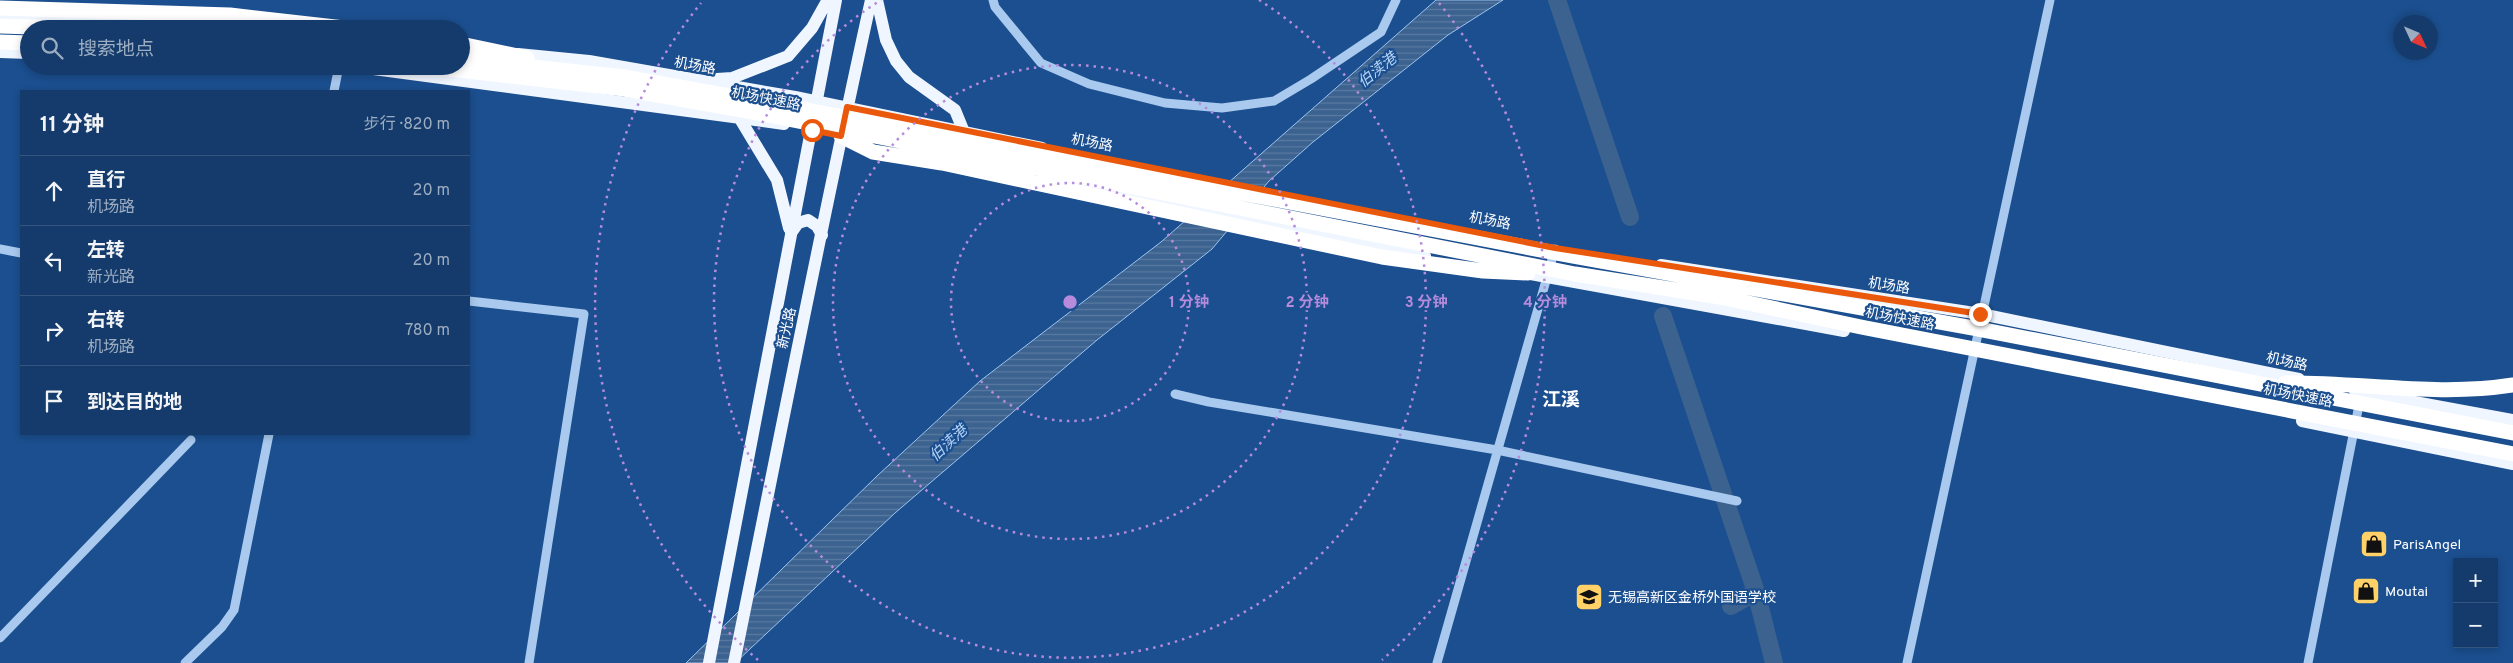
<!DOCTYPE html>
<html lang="zh">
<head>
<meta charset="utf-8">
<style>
  body { margin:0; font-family:Overpass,"Noto Sans SC",sans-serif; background:#214673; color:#f1f3f6 }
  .controls { position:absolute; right:15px; bottom:15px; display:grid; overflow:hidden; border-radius:0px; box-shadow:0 2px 8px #0003 }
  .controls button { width:45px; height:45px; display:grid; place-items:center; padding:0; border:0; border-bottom:1px solid #33557e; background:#143b6b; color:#f1f3f6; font:25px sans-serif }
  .compass { position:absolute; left:2393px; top:15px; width:45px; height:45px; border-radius:50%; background:#143b6b; box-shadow:0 2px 8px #0003; rotate:134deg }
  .stop { position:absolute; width:15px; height:15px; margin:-11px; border:4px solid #ea580c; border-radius:50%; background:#fff }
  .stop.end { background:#ea580c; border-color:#fff; box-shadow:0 1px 5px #0008 }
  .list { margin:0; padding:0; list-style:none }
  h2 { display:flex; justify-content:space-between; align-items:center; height:65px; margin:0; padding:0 20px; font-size:21px }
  h2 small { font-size:16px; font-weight:400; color:#9dadc1 }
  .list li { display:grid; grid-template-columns:32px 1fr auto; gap:15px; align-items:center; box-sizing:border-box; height:70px; padding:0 20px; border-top:1px solid #33557e }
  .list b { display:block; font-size:19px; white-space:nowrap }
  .list p { margin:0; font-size:16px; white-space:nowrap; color:#9dadc1 }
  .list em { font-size:16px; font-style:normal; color:#9dadc1 }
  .icon { flex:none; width:28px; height:28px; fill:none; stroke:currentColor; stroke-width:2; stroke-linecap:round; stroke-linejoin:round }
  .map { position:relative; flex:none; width:2513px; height:663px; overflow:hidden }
  .search { position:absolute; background:#143b6b; box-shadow:0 2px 8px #0003; left:20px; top:20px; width:450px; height:55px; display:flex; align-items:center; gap:12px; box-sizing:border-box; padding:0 18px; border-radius:28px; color:#9dadc1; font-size:19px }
  .panel { position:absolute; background:#143b6b; box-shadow:0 2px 8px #0003; left:20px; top:90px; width:450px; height:345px; border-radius:0px }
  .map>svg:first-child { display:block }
</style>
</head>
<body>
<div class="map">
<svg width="2513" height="663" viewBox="0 0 2513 663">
  <defs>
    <pattern id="water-rules" width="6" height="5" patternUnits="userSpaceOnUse" patternTransform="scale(1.25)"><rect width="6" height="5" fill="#3c6290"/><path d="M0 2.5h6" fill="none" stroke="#597aa1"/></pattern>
  </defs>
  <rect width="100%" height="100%" fill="#1b4f8f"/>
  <path fill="url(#water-rules)" stroke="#9cc4f0" d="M1436 0H1503L1448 35 1313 142 1269 181 1212 249 1097 340 895 513 735 663H686L877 476 980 381 1161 242Z"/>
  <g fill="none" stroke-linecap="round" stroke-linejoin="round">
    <path stroke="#3c6290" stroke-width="18" d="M1557 0 1630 217
      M1663 316 1756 592 1774 663
      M1731 606 1756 592"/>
    <path stroke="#a9c9ee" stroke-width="9" d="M993 0 995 7 1041 63 1089 84 1165 103 1222 108 1274 101 1311 79 1381 32 1396 0
      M334 91 339 66
      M0 249 21 253
      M469 301 584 314 529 663
      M1175 394 1209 402 1497 450 1737 501
      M0 638 191 440
      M185 663 222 627 234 610 269 434
      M1437 663 1555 249
      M1907 663 2050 0
      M2308 663 2360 400"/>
    <path stroke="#f0f6ff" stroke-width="12" d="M877 0 886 40 896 61 909 77 955 110 964 132
      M0 18 246 29
      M0 52 29 53
      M518 54 589 61 795 97 1042 148
      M351 66 784 124
      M717 79 732 78 788 56 812 28 826 3 832 0
      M740 119 777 180 789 228
      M1043 177 1425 256
      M791 233 798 223 808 220 817 226 822 235
      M1661 265 1981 314 2299 379
      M1519 272 1844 331
      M2355 391 2513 420
      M2302 421 2513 464
      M709 663 836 0
      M734 663C779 442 822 220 871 0"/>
    <path stroke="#fff" stroke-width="15" d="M0 8 230 15 353 29
      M0 26 98 29
      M0 42 29 43
      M461 44 527 58
      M461 59 624 77 764 102 1572 256 1973 328 2513 433
      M424 66 624 89 753 112 1575 274 1720 297 1861 327 2513 454
      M841 136 873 152 942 163 1382 257 1483 271 1528 273
      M2285 383C2361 382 2437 397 2513 385"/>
  </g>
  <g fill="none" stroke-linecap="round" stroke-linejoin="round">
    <path stroke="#ea580c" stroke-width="6" d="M812 130 841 136 847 107 1555 248 1980 314"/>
  </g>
  <g fill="none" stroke="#b68bdc" stroke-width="2.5" stroke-dasharray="2.5 5">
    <circle cx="1070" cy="302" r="119"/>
    <circle cx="1070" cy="302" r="237"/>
    <path d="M1259 0A356 356 0 1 1 881 0"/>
    <path d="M758 660A475 475 0 0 1 701 3M1439 3A475 475 0 0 1 1382 660"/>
  </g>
  <defs>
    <g id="shop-square" transform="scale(1.4375)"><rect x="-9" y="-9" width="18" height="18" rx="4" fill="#ffd166" stroke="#1b4f8f"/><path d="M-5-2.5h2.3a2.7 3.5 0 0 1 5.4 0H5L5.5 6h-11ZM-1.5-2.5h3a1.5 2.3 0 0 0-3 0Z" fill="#111"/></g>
    <g id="school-square" transform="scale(1.4375)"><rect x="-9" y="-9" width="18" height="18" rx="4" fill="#ffd166" stroke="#1b4f8f"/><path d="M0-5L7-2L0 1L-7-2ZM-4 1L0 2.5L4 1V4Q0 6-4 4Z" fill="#111"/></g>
  </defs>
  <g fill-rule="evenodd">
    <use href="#shop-square" x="2374" y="544"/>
    <use href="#shop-square" x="2366" y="591"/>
    <use href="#school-square" x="1589" y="597"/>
  </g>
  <g text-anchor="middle" stroke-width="4.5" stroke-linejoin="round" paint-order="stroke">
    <g font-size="14" fill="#fff" stroke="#1b4f8f">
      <text transform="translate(695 65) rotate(10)" y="5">机场路</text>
      <text transform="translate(766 98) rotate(11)" y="5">机场快速路</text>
      <text transform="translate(1092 142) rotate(11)" y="5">机场路</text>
      <text transform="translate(1490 220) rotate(11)" y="5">机场路</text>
      <text transform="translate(1889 285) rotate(9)" y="5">机场路</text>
      <text transform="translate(1900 318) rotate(11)" y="5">机场快速路</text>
      <text transform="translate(786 328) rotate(-77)" y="5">新光路</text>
      <text transform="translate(2287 361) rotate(12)" y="5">机场路</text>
      <text transform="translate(2298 395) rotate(11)" y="5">机场快速路</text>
    </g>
    <g font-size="14" fill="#fff" stroke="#1b4f8f" text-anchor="start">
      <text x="2393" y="549">ParisAngel</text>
      <text x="2385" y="596">Moutai</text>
      <text x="1608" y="602">无锡高新区金桥外国语学校</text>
    </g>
    <g font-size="15" font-style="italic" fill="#b5d3f5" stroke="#1b4f8f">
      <text transform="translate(1377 70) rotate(-39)" y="5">伯渎港</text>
      <text transform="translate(948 443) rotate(-43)" y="5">伯渎港</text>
    </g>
    <g font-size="19" font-weight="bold" fill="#fff" stroke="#1b4f8f">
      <text x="1561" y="406">江溪</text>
    </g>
  </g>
  <circle cx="1070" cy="302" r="8" fill="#b68bdc" stroke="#1b4f8f" stroke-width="2.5"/>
  <g font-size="15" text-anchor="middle" font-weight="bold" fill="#b68bdc" stroke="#1b4f8f" stroke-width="4.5" stroke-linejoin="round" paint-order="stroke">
    <text x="1189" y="307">1 分钟</text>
    <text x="1307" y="307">2 分钟</text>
    <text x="1426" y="307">3 分钟</text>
    <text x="1545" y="307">4 分钟</text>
  </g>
</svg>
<div class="controls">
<button>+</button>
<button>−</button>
</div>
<svg class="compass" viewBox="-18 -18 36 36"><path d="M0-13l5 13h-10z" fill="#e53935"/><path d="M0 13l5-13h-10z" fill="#9dadc1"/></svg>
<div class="stop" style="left:812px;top:130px"></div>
<div class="stop end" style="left:1980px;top:314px"></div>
<div class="search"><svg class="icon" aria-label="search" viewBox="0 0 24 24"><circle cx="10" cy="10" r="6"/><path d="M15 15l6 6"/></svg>搜索地点</div>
<section class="panel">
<h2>11 分钟<small>步行 · 820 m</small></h2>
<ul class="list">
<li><svg class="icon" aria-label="ahead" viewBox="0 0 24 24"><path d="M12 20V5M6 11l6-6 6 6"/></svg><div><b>直行</b><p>机场路</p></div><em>20 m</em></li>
<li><svg class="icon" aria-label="left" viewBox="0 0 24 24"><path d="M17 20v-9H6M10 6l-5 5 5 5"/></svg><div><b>左转</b><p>新光路</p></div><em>20 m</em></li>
<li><svg class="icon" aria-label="right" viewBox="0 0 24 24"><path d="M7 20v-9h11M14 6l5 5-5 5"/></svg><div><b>右转</b><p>机场路</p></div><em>780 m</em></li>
<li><svg class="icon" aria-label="arrive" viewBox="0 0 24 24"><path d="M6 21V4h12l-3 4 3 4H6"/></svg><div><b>到达目的地</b></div></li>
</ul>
</section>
</div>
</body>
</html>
